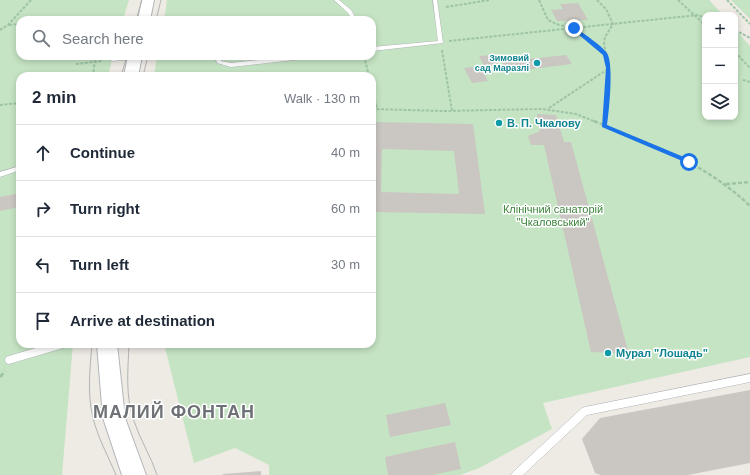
<!DOCTYPE html>
<html lang="en">
<head>
<meta charset="utf-8">
<style>
  body { margin:0; font-family:Helvetica,sans-serif; background:#f6f6f7; color:#1f2937 }
  .controls { position:absolute; right:12px; top:12px; display:grid; overflow:hidden; border-radius:8px; box-shadow:0 2px 6px #0003 }
  .controls button { width:36px; height:36px; display:grid; place-items:center; padding:0; border:0; border-bottom:1px solid #e0e1e3; background:#fff; color:#1f2937; font:20px sans-serif }
  .stop { position:absolute; width:12px; height:12px; margin:-9px; border:3px solid #1a73e8; border-radius:50%; background:#fff }
  .stop.end { background:#1a73e8; border-color:#fff; box-shadow:0 1px 4px #0008 }
  .list { margin:0; padding:0; list-style:none }
  h2 { display:flex; justify-content:space-between; align-items:center; height:52px; margin:0; padding:0 16px; font-size:17px }
  h2 small { font-size:13px; font-weight:400; color:#747a83 }
  .list li { display:grid; grid-template-columns:26px 1fr auto; gap:12px; align-items:center; box-sizing:border-box; height:56px; padding:0 16px; border-top:1px solid #e0e1e3 }
  .list b { display:block; font-size:15px; white-space:nowrap }
  .list em { font-size:13px; font-style:normal; color:#747a83 }
  .icon { flex:none; width:22px; height:22px; fill:none; stroke:currentColor; stroke-width:2; stroke-linecap:round; stroke-linejoin:round }
  .map { position:relative; flex:none; width:750px; height:475px; overflow:hidden }
  .search { position:absolute; background:#fff; box-shadow:0 2px 6px #0003; left:16px; top:16px; width:360px; height:44px; display:flex; align-items:center; gap:10px; box-sizing:border-box; padding:0 14px; border-radius:12px; color:#747a83; font-size:15px }
  .panel { position:absolute; background:#fff; box-shadow:0 2px 6px #0003; left:16px; top:72px; width:360px; height:276px; border-radius:12px }
  .map>svg:first-child { display:block }
</style>
</head>
<body>
<div class="map">
<svg width="750" height="475" viewBox="0 0 750 475">
  <rect width="100%" height="100%" fill="#eeebe5"/>
  <path fill="#c5e4c3" d="M0 0H129L123 20H20V56H113L108 76H20V344H73L62 475H0Z
    M167 0H709L723 15H705V117H735V29L750 46V357L543 403 552 429 479 468 460 475H269V465L235 448 194 463 164 344H372V76H154L157 56H372V20H164Z
    M731 0H750V19Z"/>
  <path fill="#cac6c2" fill-rule="evenodd" d="M578 3 588 20 557 21 551 10 563 9 560 4Z
    M493 55 498 64 484 66 479 56Z
    M566 55 572 64 507 72 502 62Z
    M480 66 488 81 472 83 464 68Z
    M537 114 556 115 564 142H571L629 354 591 352 544 145H531L528 136 540 131Z
    M372 122 473 124 485 214 372 212ZM382 149 454 151 459 194 381 192Z
    M20 193V207L0 211V197Z
    M750 390V463L688 475H601L595 473 582 439 600 418Z
    M445 403 451 425 390 437 386 415Z
    M455 442 461 469 432 475H388L385 457Z
    M261 471V475H223V474Z"/>
  <g fill="none" stroke-linecap="round" stroke-linejoin="round">
    <g stroke="#b2b5b9" stroke-width="1">
      <path id="service" d="M334 0H339L351 10 357 20H353L347 12Z
        M433 0H437L443 43 372 51V47L438 41Z
        M129 56H152L149 58 112 61 109 59 112 57Z
        M215 56H221V61L231 63 297 56H314L311 58 231 67 217 63Z
        M20 166V170L0 177V172Z
        M49 344H67L66 347 63 348 9 364 6 363 5 360 6 357 9 356Z
        M750 374V382L587 415 523 475H511L513 472 582 408 585 407Z"/>
    </g>
    <g stroke="#b2b5b9" stroke-width="2">
      <path id="tertiary" d="M142 0H154L150 20H138Z
        M128 56H142L138 76H124Z
        M97 344H117L125 418 146 475H122L103 418Z"/>
    </g>
    <path stroke="#9dc5a5" stroke-width="2" stroke-dasharray="3 1.5" stroke-linecap="butt" d="M539 0 548 20 559 25 574 28 605 54
      M597 0 606 9 613 24 605 37 604 43 608 68 607 109 605 122
      M678 0 705 25
      M727 0 750 24
      M446 7 490 0
      M9 25 20 24
      M0 30 8 25 31 0
      M735 30 750 38
      M449 41 698 15 705 18
      M442 50 452 111
      M735 52 750 68
      M93 56 95 59 93 76
      M364 56 369 76
      M76 64 102 61
      M743 80 750 82
      M372 87 377 109
      M0 105 20 103
      M549 108 608 69
      M372 109 443 111 542 109 576 114 596 122"/>
    <path stroke="#9dc5a5" stroke-width="2.5" stroke-dasharray="4 2" stroke-linecap="butt" d="M594 121C652 146 703 161 750 206
      M604 126 605 121
      M726 184 750 182"/>
    <path stroke="#9dc5a5" stroke-width="3" stroke-dasharray="5 2.5" stroke-linecap="butt" d="M0 377 5 371"/>
    <use href="#service" fill="#fff" fill-rule="evenodd"/>
    <use href="#tertiary" fill="#fff" fill-rule="evenodd"/>
    <path stroke="#b3b4b4" stroke-width="1" d="M136 20 142 0
      M156 20 161 0
      M121 76 127 56
      M143 76 148 56
      M92 344C90 368 87 394 93 418 98 438 108 456 116 475
      M129 344C128 370 125 396 134 421 140 440 151 456 157 475"/>
  </g>
  <path fill="#1a73e8" d="M572 27H575C585 35 600 44 607 53 614 64 609 112 607 125L691 160V163H687L602 127 606 68 603 55 572 29Z"/>
  <g fill="#0f9aa8" stroke="#fff" stroke-width="1.5">
    <circle cx="537" cy="63" r="4"/>
    <circle cx="499" cy="123" r="4"/>
    <circle cx="608" cy="353" r="4"/>
  </g>
  <g text-anchor="middle" stroke-width="3" stroke-linejoin="round" paint-order="stroke">
    <g font-size="9" font-weight="bold" fill="#0d838f" stroke="#fff" text-anchor="end">
      <text x="529" y="61">Зимовий<tspan x="529" dy="10">сад Маразлі</tspan></text>
    </g>
    <g font-size="11" font-weight="bold" fill="#0d838f" stroke="#fff" text-anchor="start">
      <text x="507" y="127">В. П. Чкалову</text>
      <text x="616" y="357">Мурал "Лошадь"</text>
    </g>
    <g font-size="11" fill="#3d843c" stroke="#fff">
      <text x="553" y="213">Клінічний санаторій<tspan x="553" dy="13">"Чкаловський"</tspan></text>
    </g>
    <g font-size="18" font-weight="bold" letter-spacing="1" fill="#6e7276" stroke="#fff">
      <text x="174" y="418">МАЛИЙ ФОНТАН</text>
    </g>
  </g>
</svg>
<div class="controls">
<button>+</button>
<button>−</button>
<button><svg class="icon" aria-label="layers" viewBox="0 0 24 24"><path d="M12 4l9 5-9 5-9-5zM3 14l9 5 9-5"/></svg></button>
</div>
<div class="stop" style="left:689px;top:162px"></div>
<div class="stop end" style="left:574px;top:28px"></div>
<div class="search"><svg class="icon" aria-label="search" viewBox="0 0 24 24"><circle cx="10" cy="10" r="6"/><path d="M15 15l6 6"/></svg>Search here</div>
<section class="panel">
<h2>2 min<small>Walk · 130 m</small></h2>
<ul class="list">
<li><svg class="icon" aria-label="ahead" viewBox="0 0 24 24"><path d="M12 20V5M6 11l6-6 6 6"/></svg><div><b>Continue</b></div><em>40 m</em></li>
<li><svg class="icon" aria-label="right" viewBox="0 0 24 24"><path d="M7 20v-9h11M14 6l5 5-5 5"/></svg><div><b>Turn right</b></div><em>60 m</em></li>
<li><svg class="icon" aria-label="left" viewBox="0 0 24 24"><path d="M17 20v-9H6M10 6l-5 5 5 5"/></svg><div><b>Turn left</b></div><em>30 m</em></li>
<li><svg class="icon" aria-label="arrive" viewBox="0 0 24 24"><path d="M6 21V4h12l-3 4 3 4H6"/></svg><div><b>Arrive at destination</b></div></li>
</ul>
</section>
</div>
</body>
</html>
